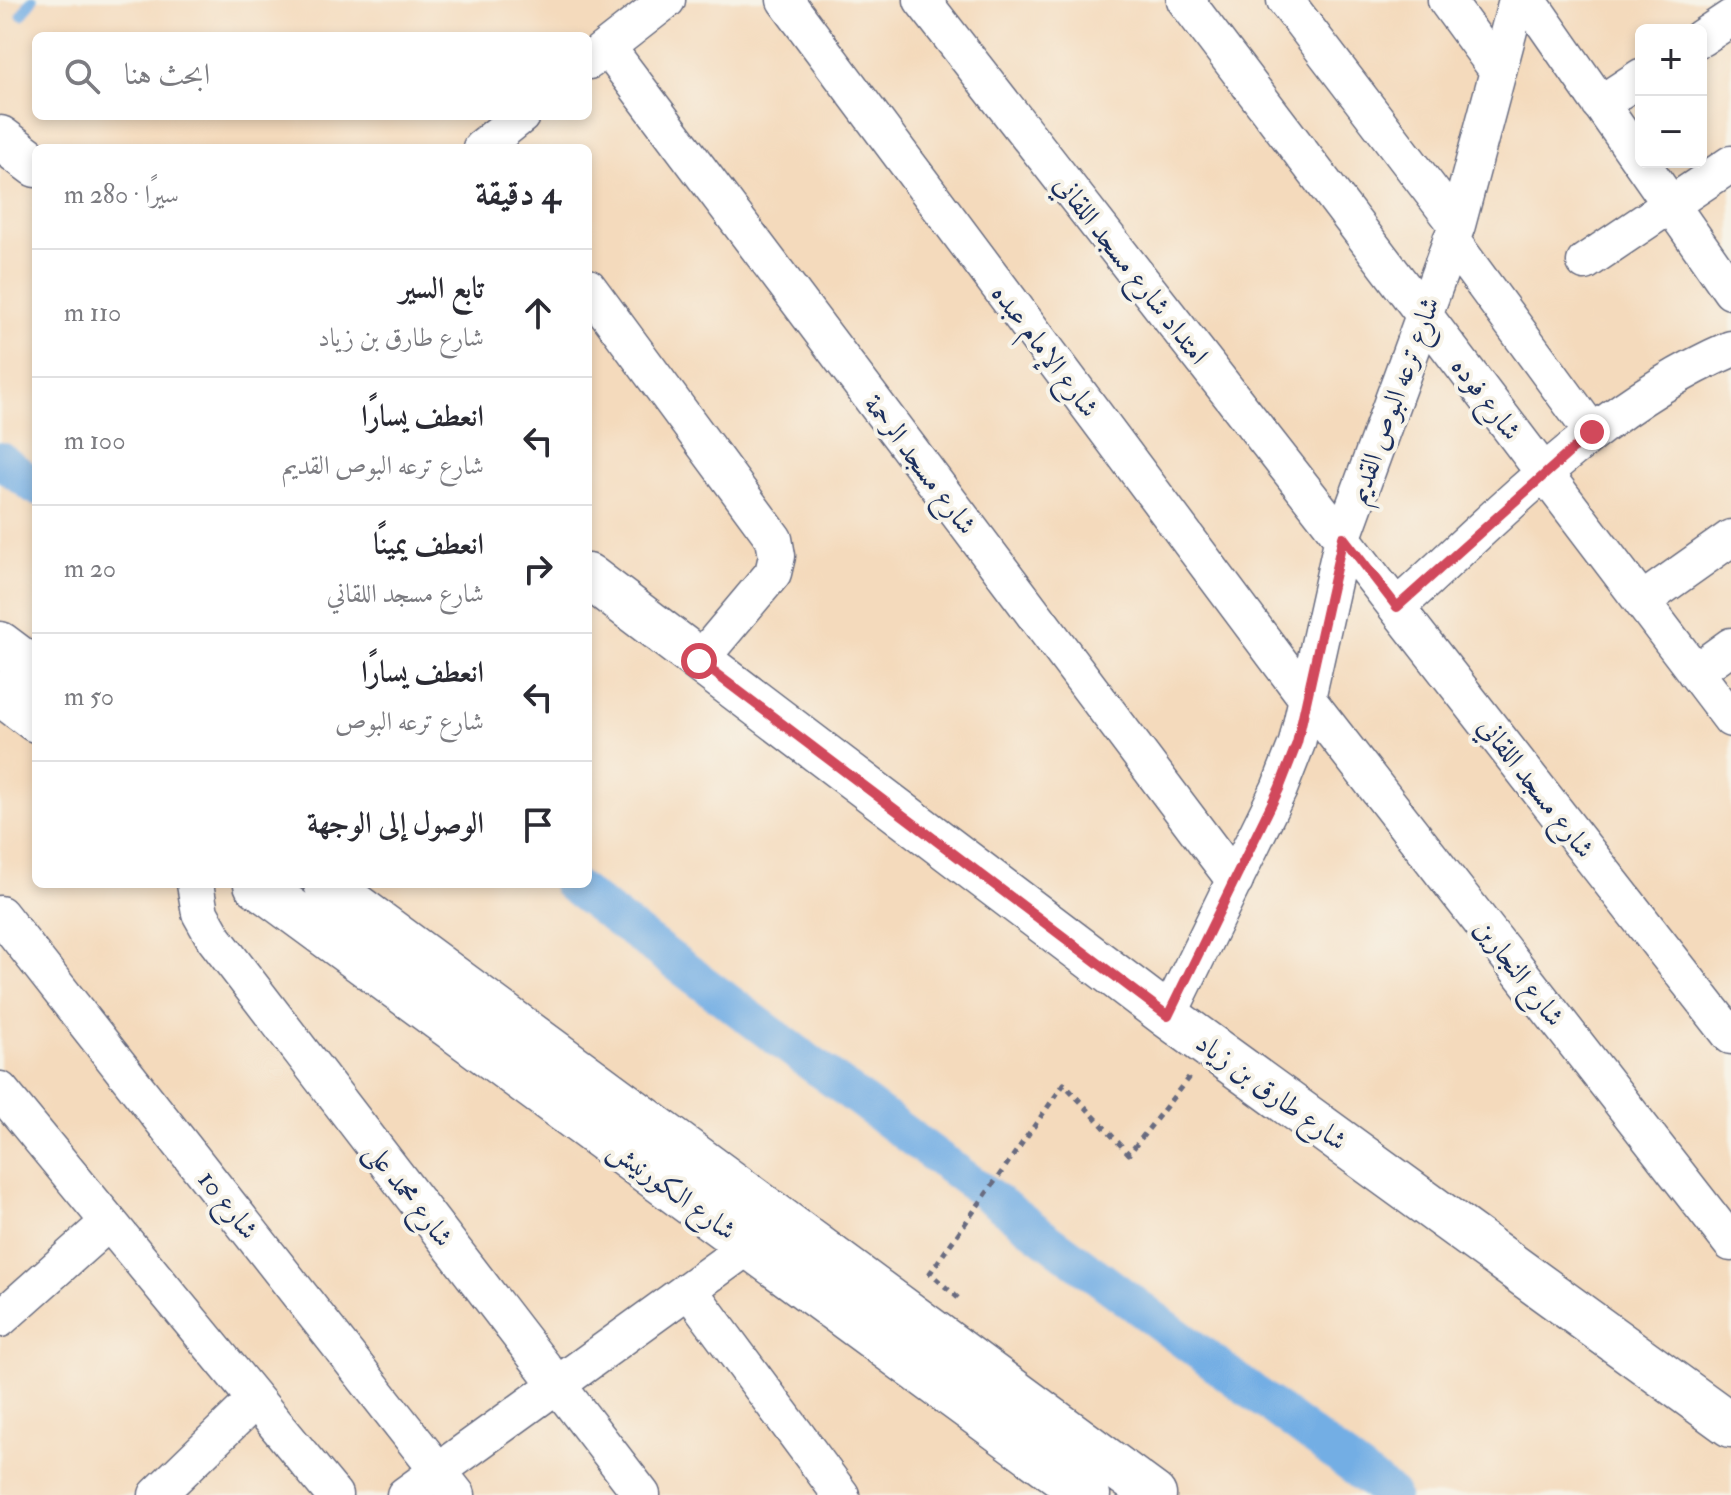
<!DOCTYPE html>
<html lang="ar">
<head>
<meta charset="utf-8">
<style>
  body { margin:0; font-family:"IM FELL Double Pica",Amiri,serif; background:#f2f2f3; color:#2b2b33; direction:rtl }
  .controls { position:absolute; right:24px; top:24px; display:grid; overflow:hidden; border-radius:12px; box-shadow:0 4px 12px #0003 }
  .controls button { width:72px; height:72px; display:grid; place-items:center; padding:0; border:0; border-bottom:2px solid #e1e1e2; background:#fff; color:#2b2b33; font:40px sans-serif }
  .stop { position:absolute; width:24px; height:24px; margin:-18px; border:6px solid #d1495b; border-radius:50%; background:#fff }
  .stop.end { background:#d1495b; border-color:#fff; box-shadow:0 2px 8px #0008 }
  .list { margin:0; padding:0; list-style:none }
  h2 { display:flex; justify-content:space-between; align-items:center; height:104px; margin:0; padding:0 32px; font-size:34px }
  h2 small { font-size:26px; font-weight:400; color:#7c7c81 }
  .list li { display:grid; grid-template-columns:52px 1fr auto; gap:24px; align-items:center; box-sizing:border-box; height:128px; padding:0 32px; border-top:2px solid #e1e1e2 }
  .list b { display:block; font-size:30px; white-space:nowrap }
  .list p { margin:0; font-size:26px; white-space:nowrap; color:#7c7c81 }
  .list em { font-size:26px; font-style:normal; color:#7c7c81 }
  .icon { flex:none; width:44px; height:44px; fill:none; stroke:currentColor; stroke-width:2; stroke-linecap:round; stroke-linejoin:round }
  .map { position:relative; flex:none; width:1731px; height:1495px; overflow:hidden; direction:ltr }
  .search { position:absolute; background:#fff; box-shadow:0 4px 12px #0003; left:32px; top:32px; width:560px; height:88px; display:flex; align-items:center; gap:20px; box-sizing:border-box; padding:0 28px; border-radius:12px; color:#7c7c81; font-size:30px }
  .panel { position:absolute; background:#fff; box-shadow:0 4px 12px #0003; left:32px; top:144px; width:560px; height:744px; border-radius:12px; direction:rtl }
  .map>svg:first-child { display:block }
</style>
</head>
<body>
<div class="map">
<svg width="1731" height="1495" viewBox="0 0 1731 1495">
  <rect width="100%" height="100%" fill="#f7f3e8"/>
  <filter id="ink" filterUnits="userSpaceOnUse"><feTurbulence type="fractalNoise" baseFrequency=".0125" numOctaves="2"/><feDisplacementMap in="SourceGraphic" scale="16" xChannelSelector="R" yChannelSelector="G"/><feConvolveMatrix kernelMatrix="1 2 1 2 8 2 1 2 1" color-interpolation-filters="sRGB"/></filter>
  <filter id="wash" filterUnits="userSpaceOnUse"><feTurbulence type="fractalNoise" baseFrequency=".006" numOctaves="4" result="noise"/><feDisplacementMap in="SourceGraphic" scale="32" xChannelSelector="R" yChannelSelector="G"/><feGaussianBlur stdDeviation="1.8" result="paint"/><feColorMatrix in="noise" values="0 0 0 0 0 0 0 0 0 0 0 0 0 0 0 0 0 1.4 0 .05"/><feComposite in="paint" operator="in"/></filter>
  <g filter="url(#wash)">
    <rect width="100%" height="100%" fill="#f4dabc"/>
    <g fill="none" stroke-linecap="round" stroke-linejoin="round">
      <path stroke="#73aee4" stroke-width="11" d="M22 15 32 0"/>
      <path stroke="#73aee4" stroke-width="36" d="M0 460 36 487
        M570 884 1391 1495"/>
    </g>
  </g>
  <g filter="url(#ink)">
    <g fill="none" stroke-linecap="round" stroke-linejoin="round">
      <g stroke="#676b7f" stroke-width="39">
        <path id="minor" d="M785 0 1308 700 1731 1243
          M922 0 1731 1036
          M1185 0 1731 719
          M1285 0 1457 225
          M1446 0 1498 71
          M1528 0 1731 291
          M1701 38 1731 18
          M607 47 1235 881
          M589 61 667 0
          M1600 104 1641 77
          M481 148 521 116
          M1451 240 1592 432
          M1585 262 1731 164
          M588 287 774 539 777 556 773 573 699 661
          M1642 601 1731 538
          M1397 607C1501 514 1601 405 1731 349
          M1695 672 1731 646
          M195 884 200 913 214 938 642 1495
          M0 914 457 1495
          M1168 1016 1279 789 1297 743 1343 537 1457 225 1517 0
          M0 1090 334 1495
          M689 1290 841 1495
          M0 1319 109 1222
          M157 1495 255 1400
          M405 1495 750 1245"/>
      </g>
      <g stroke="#676b7f" stroke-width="47">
        <path id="secondary" d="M0 138 36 165
          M588 576 1168 1016 1731 1425
          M0 644 36 671
          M0 693 36 720
          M256 884 1088 1495
          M326 884 1154 1495"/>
      </g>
      <path stroke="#676b7f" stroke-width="5" stroke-dasharray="6 6" stroke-linecap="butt" d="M958 1298 930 1273 1064 1084 1129 1154 1189 1077"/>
      <use href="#minor" stroke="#fff" stroke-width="36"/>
      <use href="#secondary" stroke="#fff" stroke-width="44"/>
    </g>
  </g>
  <g fill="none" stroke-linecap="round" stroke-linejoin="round" filter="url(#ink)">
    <path stroke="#d1495b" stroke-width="10" d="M699 661 1168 1016 1279 789 1297 743 1343 537 1397 607 1592 432"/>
  </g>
  <g text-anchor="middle" stroke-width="8" stroke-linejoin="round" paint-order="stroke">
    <g font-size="28" fill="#1b2f5e" stroke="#f7f3e8">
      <text transform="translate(1132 269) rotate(52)" y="10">امتداد شارع مسجد اللقاني</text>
      <text transform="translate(1046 350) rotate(53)" y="10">شارع الإمام عبده</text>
      <text transform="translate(1487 398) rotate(53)" y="10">شارع فوده</text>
      <text transform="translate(1393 400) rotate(-70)" y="10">شارع ترعه البوص القديم</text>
      <text transform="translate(921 464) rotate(53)" y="10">شارع مسجد الرحمة</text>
      <text transform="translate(1537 787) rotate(52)" y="10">شارع مسجد اللقاني</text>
      <text transform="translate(1520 972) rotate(52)" y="10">شارع النجارين</text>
      <text transform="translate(1272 1091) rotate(36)" y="10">شارع طارق بن زياد</text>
      <text transform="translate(673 1189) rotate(36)" y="10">شارع الكورنيش</text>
      <text transform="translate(410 1194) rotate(52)" y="10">شارع محمد على</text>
      <text transform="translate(229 1204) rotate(52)" y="10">شارع 10</text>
    </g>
  </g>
</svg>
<div class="controls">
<button>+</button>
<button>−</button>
</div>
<div class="stop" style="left:699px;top:661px"></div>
<div class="stop end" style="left:1592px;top:432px"></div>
<div class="search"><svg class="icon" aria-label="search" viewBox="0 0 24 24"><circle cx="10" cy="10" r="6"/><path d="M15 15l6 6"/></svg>ابحث هنا</div>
<section class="panel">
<h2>4 دقيقة<small>سيرًا · 280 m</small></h2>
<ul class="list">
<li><svg class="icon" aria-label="ahead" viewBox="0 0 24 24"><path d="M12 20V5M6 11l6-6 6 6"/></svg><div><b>تابع السير</b><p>شارع طارق بن زياد</p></div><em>110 m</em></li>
<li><svg class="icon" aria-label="left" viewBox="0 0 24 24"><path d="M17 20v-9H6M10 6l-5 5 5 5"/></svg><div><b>انعطف يسارًا</b><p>شارع ترعه البوص القديم</p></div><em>100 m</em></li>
<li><svg class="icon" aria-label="right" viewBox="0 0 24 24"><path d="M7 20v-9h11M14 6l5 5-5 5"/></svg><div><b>انعطف يمينًا</b><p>شارع مسجد اللقاني</p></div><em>20 m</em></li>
<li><svg class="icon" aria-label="left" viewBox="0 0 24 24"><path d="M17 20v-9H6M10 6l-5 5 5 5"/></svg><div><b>انعطف يسارًا</b><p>شارع ترعه البوص</p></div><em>50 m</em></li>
<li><svg class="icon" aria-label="arrive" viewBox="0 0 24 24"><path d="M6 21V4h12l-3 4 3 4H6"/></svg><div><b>الوصول إلى الوجهة</b></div></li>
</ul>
</section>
</div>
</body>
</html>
